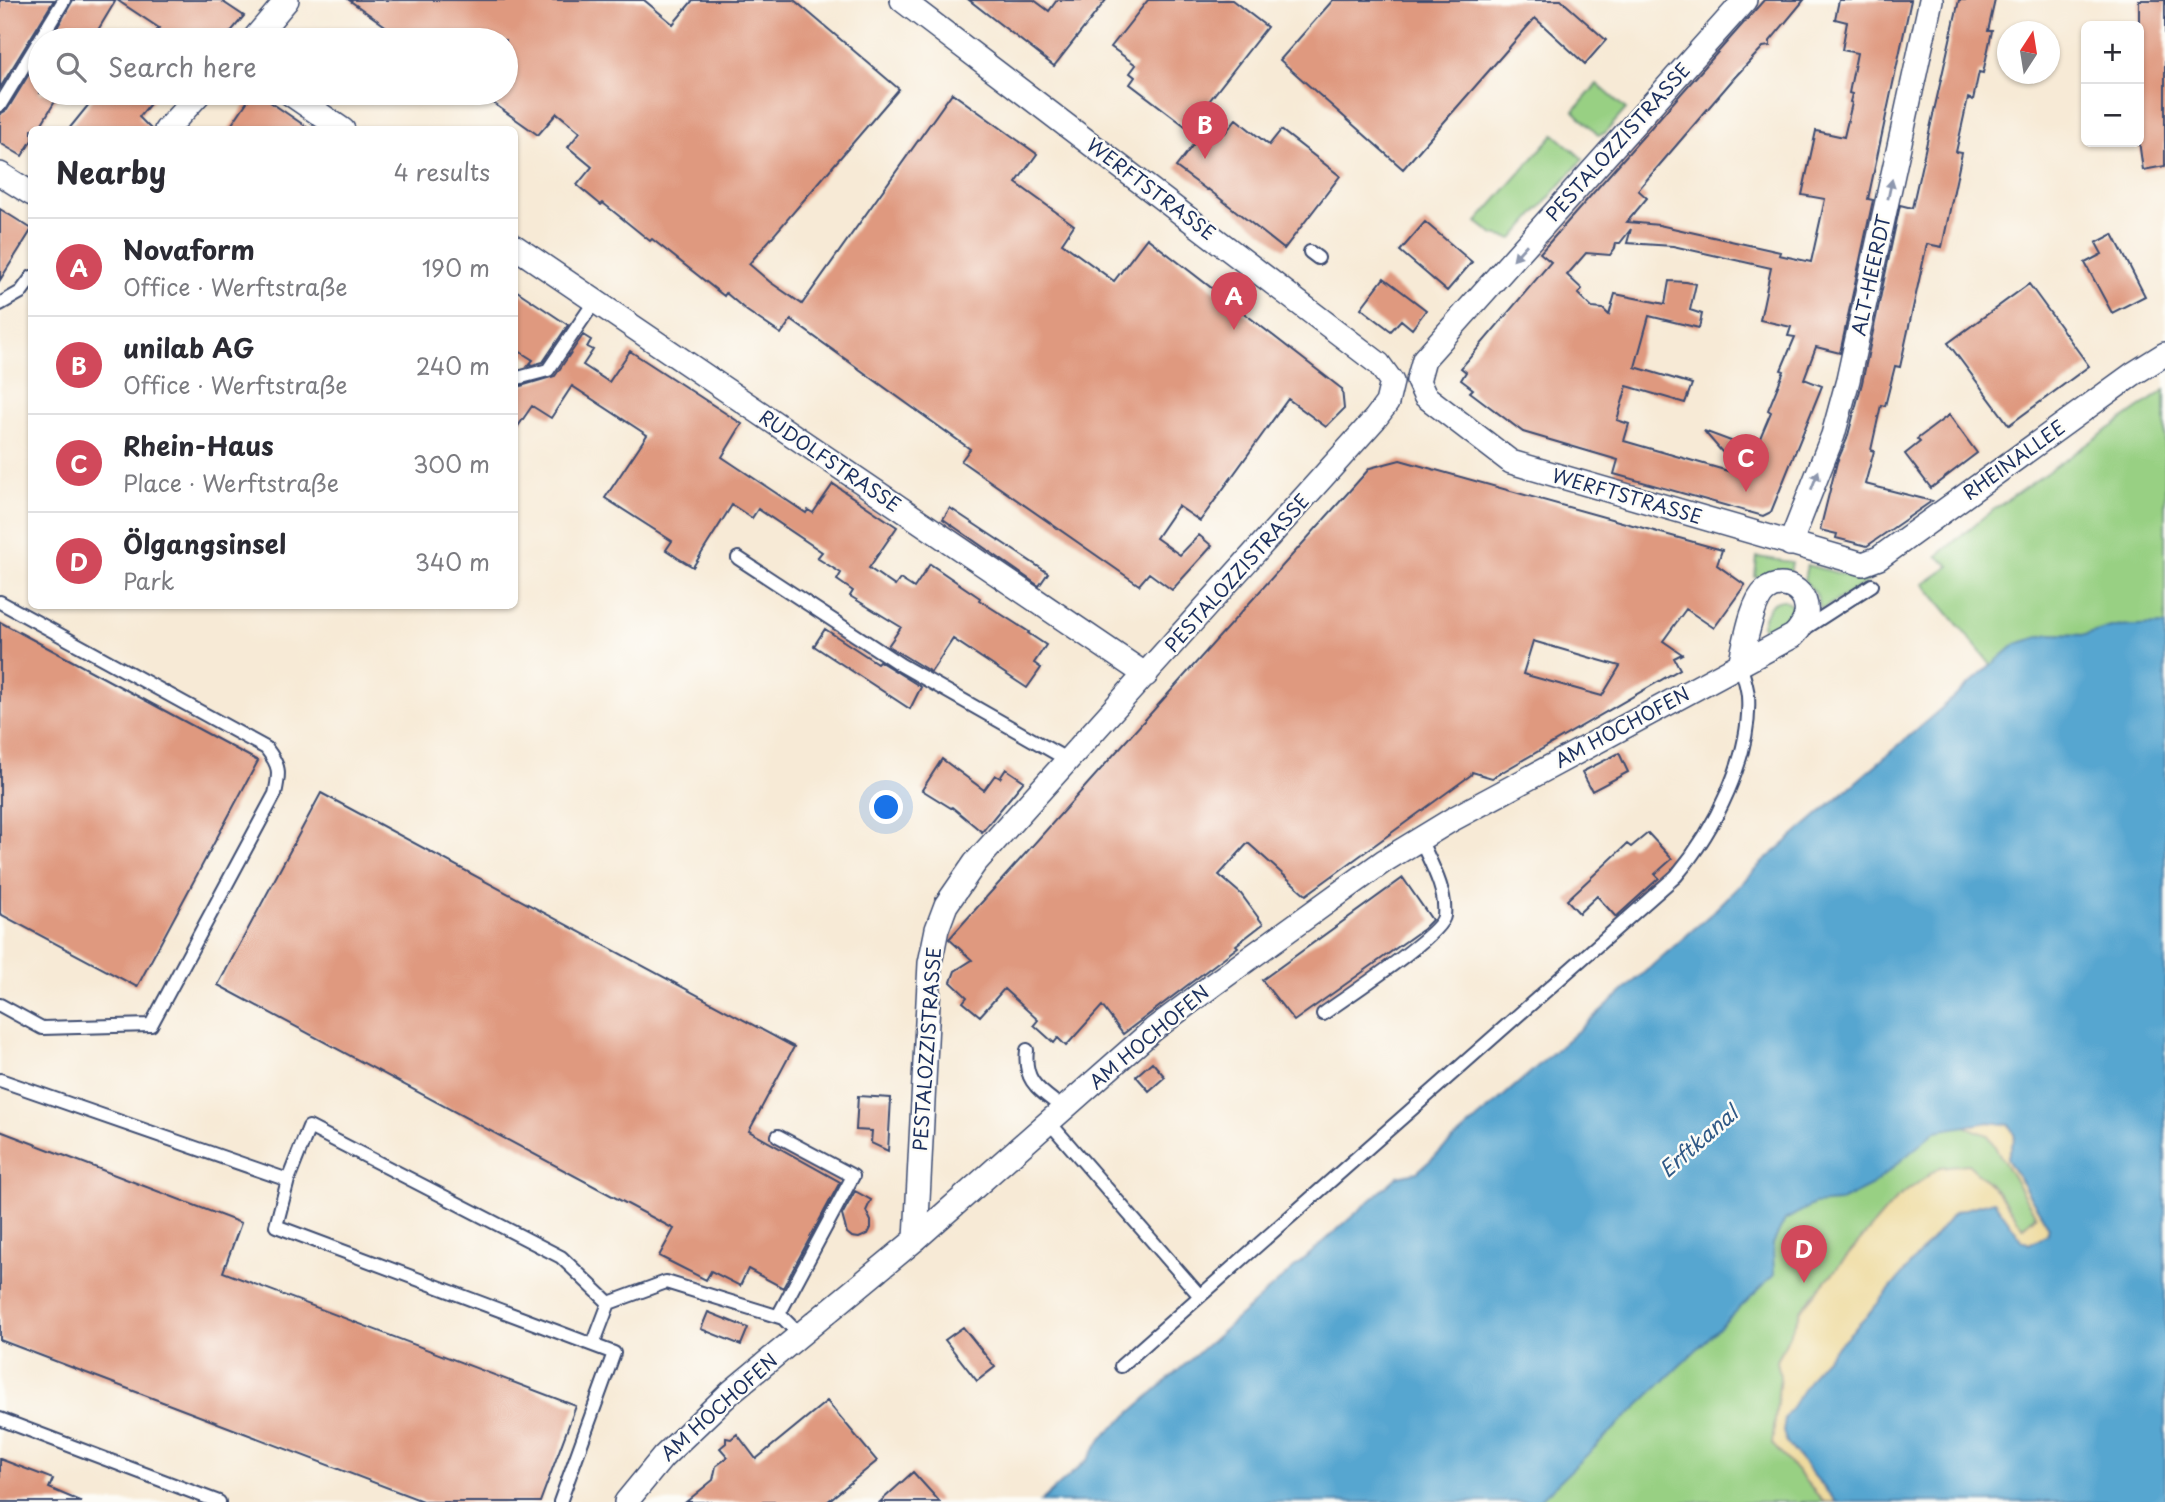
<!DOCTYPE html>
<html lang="en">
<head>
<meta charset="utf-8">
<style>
  body { margin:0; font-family:"Playpen Sans",sans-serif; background:#f7f7f7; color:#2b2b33 }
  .controls { position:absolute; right:21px; top:21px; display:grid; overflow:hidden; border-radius:10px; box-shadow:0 2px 5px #0004 }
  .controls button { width:63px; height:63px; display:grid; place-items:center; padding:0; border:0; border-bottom:2px solid #e1e1e2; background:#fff; color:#2b2b33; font:35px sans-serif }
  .compass { position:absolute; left:1997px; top:21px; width:63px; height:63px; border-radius:50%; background:#fff; box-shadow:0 2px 5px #0004; rotate:12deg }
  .you { position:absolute; left:887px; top:808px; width:24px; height:24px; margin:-18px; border:5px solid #fff; border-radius:50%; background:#1a73e8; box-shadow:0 0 0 10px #1a73e833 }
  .badge { display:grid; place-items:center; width:46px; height:46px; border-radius:50%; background:#d1495b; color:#fff; font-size:23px; font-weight:700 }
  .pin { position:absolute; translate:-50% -58px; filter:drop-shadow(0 2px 4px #0008) }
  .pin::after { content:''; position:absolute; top:37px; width:24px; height:21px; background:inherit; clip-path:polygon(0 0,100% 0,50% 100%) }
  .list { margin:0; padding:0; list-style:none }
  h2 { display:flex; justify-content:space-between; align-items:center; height:91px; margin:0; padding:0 28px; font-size:30px }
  h2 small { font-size:23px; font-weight:400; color:#7c7c81 }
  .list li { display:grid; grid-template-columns:46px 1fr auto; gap:21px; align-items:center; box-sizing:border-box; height:98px; padding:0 28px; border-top:2px solid #e1e1e2 }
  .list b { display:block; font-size:26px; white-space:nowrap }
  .list p { margin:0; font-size:23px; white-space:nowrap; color:#7c7c81 }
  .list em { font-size:23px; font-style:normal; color:#7c7c81 }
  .icon { flex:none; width:38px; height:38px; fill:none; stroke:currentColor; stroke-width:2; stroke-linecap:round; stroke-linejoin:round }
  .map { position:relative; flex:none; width:2165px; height:1502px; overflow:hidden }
  .search { position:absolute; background:#fff; box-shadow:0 2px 5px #0004; left:28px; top:28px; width:490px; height:77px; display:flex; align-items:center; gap:18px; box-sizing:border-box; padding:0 24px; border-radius:38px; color:#7c7c81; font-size:26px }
  .panel { position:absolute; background:#fff; box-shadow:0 2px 5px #0004; left:28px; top:126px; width:490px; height:483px; border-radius:10px }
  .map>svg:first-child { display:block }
</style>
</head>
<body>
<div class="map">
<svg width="2165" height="1502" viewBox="0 0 2165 1502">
  <rect width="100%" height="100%" fill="#fdfcf7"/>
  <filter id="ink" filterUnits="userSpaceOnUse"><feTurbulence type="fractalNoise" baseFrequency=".0143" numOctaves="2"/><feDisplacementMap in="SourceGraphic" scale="14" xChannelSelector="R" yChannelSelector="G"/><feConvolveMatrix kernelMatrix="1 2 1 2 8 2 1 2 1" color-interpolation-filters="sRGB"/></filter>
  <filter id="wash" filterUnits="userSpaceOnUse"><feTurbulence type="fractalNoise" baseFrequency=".00686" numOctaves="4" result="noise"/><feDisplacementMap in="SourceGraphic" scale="28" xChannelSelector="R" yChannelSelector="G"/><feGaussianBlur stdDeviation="1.57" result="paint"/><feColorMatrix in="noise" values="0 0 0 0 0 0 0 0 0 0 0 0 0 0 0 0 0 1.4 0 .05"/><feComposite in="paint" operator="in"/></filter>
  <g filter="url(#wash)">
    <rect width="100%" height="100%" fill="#f7ead6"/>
    <path fill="#98d083" stroke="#5a8070" stroke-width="2" d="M1597 84 1626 109 1605 133 1598 135 1574 111Z
      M1554 134 1583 159 1513 239 1494 235 1477 222Z
      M2165 390V625L2112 627 2086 635 2049 634 1992 666 1924 584 1950 566 1937 556 1986 515Z
      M1757 557 1792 562 1790 574C1776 573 1764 580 1755 577Z
      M1807 565 1869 581 1821 610 1816 594 1804 580Z
      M1784 600C1792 604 1796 611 1792 620L1773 633 1765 632 1762 625C1766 612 1768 601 1784 600Z
      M1985 1096 2009 1169 2036 1215 2024 1227 1828 1502H1441L1733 1242Z"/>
    <path fill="#eeda9e" stroke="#84847e" stroke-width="2" d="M1990 1122 2010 1125 2015 1137 2007 1159 2046 1222 2049 1228 2047 1234 2029 1244 2022 1240 1994 1201 1955 1212 1869 1314 1818 1366 1787 1443 1836 1502H1824L1772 1444 1780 1377 1777 1361 1801 1310 1896 1199 1940 1167 1968 1164 1998 1192 2023 1227 2036 1216 1988 1135 1964 1126Z"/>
    <path fill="#56a6d0" stroke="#386a97" stroke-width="2" d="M2165 625V1502H1836L1787 1443 1783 1432 1785 1418 1818 1366 1869 1314 1955 1212 1994 1201 2022 1240 2029 1244 2047 1234 2049 1228 2046 1222 2007 1159 2015 1137 2010 1125 1990 1122 1936 1131 1871 1186 1839 1202 1814 1204 1785 1220 1773 1244 1774 1275 1538 1502H1040L1088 1459 1102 1438 1398 1176 1417 1172 1712 913 1762 863 2016 644 2049 634 2086 635 2111 627Z"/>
    <g id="blocks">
      <path fill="#df997f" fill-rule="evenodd" d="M0 0H54L0 88Z
        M73 0H116L92 40H50Z
        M117 0H220L244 16 224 40H149L159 28Z
        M349 0H644L673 24 693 0H794L899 89 749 264 770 282 802 304 952 93 1037 154 1016 183 1074 225 1062 243 1114 281 1147 238 1342 389 1344 409 1326 427 1288 399 1200 521 1178 506 1156 538 1180 555 1199 535 1212 546 1172 590 1149 573 1139 585 961 461 970 449 791 320 781 334 747 311 726 293 724 296 652 239 650 241 603 203 601 205 577 185 592 167 568 147 580 132 557 113 538 135 479 93H506V40H405Z
        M969 0H1034L1049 11 1057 0H1106L1054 66Z
        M1148 0H1232L1267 27 1188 128 1130 84 1135 77 1130 73 1136 65 1111 47Z
        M1333 0H1561L1606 40 1585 64 1535 18 1403 169 1280 60Z
        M1764 0H1804L1770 41V46L1763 47 1735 77 1638 190 1647 198 1627 222 1659 225 1780 252 1779 255 1811 262 1825 199 1802 195 1816 131 1844 137 1852 103 1850 102 1852 94 1849 93 1857 53 1842 50 1847 22 1835 19 1839 0H1911L1868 199 1873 200 1840 353 1816 347 1804 379 1822 386 1771 512 1763 516 1614 474 1618 460 1523 432 1470 392 1473 389 1461 380 1466 372 1461 368 1551 262 1540 253ZM1631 229 1627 243 1673 246 1771 268 1760 320 1791 327 1788 336 1795 337 1781 370 1784 371 1768 410 1771 412 1755 450 1704 431 1742 475 1624 441 1629 424 1617 420 1627 386 1685 403 1692 384 1635 367 1649 316 1699 328 1702 314 1690 310 1696 284 1686 282 1669 281 1665 304 1615 294 1609 315 1603 309 1592 308 1578 294 1582 289 1567 275 1586 253 1610 255 1615 248 1616 243H1620Z
        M1959 0H1995L1988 31H1992L1983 73 1979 72 1973 100 1968 98 1956 152 1962 153 1942 247 1927 244 1900 367 1895 366 1885 406 1881 405 1871 450 1874 451 1865 484 1932 501 1867 546 1836 538 1837 534 1820 530 1837 462 1847 439 1862 383 1900 205 1912 208Z
        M2139 0H2165V166L2143 170 2139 141Z
        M40 56V93H60L38 130H32V140L22 156 0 143V114L7 110Z
        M98 93H159L139 117 152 130H68Z
        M253 93H257L311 130H228Z
        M1236 119 1269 145 1281 130 1340 176 1284 249 1208 189 1207 190 1176 167 1196 141 1203 147 1220 128 1225 133Z
        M0 209 32 229 0 280Z
        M1425 222 1472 262 1447 291 1400 251Z
        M2113 234 2145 296 2112 313 2085 263 2102 254 2096 243Z
        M1384 278 1426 310 1412 329 1401 320 1391 331 1361 308Z
        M2029 284 2089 366 2009 425 1948 343Z
        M514 289 568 325 543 362 528 366 533 360 514 348Z
        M583 335 591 340 587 347 593 350 583 365 609 382 630 351 742 424 722 457 806 513 808 510 813 513 833 484 897 527 869 568 895 586 900 579 914 588 930 564 980 598 979 600 1029 632 1028 633 1046 645 1034 663 1041 668 1027 688 953 639 931 672 888 646 901 627 850 596 853 591 837 580 841 573 817 558 822 552 758 509 752 518 732 505 693 567 678 558 666 550 672 541 605 498 647 435 572 386 551 418 532 406 514 432V388L555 376Z
        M1949 415 1977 453 1931 488 1905 454 1920 442 1917 439Z
        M1400 460 1722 550 1717 565 1745 585 1714 628 1686 609 1663 641 1682 654 1674 658 1680 669 1492 778 1472 772 1471 775 1306 895 1248 843 1219 875 1241 894 1263 924 1236 945 1238 947 1123 1034 1102 1006 1066 1046 1058 1038 1054 1043 1034 1025 1038 1020 1004 989 980 1016 963 1002 967 997 951 982 955 971 972 960 949 939 1370 468ZM1533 641 1588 657 1620 666 1602 696 1523 674Z
        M950 508 1048 573 1039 586 943 519Z
        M0 622 258 761 137 987 0 914Z
        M825 629 877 663 879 661 921 687 910 709 814 646Z
        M1619 753 1628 772 1592 791 1582 772Z
        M942 759 984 790 995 775 1000 778 1006 769 1024 781 982 832 952 807 951 808 922 790Z
        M321 793 794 1047 749 1131 840 1182 783 1288 748 1269 740 1286 711 1271 706 1280 659 1256 674 1229 218 985Z
        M1648 833 1672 859 1655 874 1659 878 1616 917 1597 896 1579 913 1567 900 1627 844 1631 847Z
        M1403 878 1432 920 1423 929 1294 1021 1262 980Z
        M1152 1062 1165 1077 1149 1091 1136 1076Z
        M858 1096 891 1098 888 1151 871 1143 872 1131 856 1130Z
        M0 1131 241 1223 223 1272 576 1406 540 1502H425L0 1340Z
        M855 1191 871 1200 866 1211 871 1221V1228L868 1234 859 1238 852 1237 847 1233 842 1215Z
        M708 1312 748 1328 741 1345 701 1329Z
        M963 1327 995 1367 977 1381 945 1340Z
        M827 1401 877 1461 827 1502H686L713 1480 716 1466 728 1457 720 1448 726 1443V1438L731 1439 737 1434 756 1459Z
        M0 1459 53 1479 49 1488 82 1502H0Z
        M913 1472 940 1502H880Z"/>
    </g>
  </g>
  <g filter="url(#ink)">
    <use href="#blocks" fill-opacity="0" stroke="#3c4b70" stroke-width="2"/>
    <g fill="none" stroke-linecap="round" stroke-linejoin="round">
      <g stroke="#3c4b70" stroke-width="16">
        <path id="service" d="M0 105 64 0
          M1310 252 1318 258
          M0 304 21 292 32 277
          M514 379 548 370 595 301
          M738 558 901 665 1068 760
          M0 602 266 748C280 766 280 772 275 794L151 1025 42 1028 0 1005
          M1801 631 1872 585
          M1323 1014C1343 999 1442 935 1444 916 1447 890 1430 862 1420 839
          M1027 1050C1023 1083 1040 1090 1064 1109
          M0 1080 288 1180 276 1226 614 1353 560 1502
          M1049 1122 1200 1296
          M288 1180 309 1127 561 1257 609 1303
          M778 1316 853 1176 778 1136
          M593 1345 609 1303 666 1282 783 1318 800 1335
          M1121 1366 1676 876C1714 831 1752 756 1748 696 1747 685 1743 674 1740 664
          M0 1419 219 1502"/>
      </g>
      <g stroke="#3c4b70" stroke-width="26">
        <path id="minor" d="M902 0 1379 364 1392 382
          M1745 0 1424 359 1418 381 1425 396 1511 462 1863 564 1879 558 2133 374 2165 354
          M253 40 287 0
          M289 93 343 130
          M166 130 200 93
          M0 174 32 194
          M514 246 1146 675
          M1790 544 1833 435 1848 380 1931 0
          M916 1239 930 963 937 929 946 905 975 863 1375 419 1387 403 1392 382
          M626 1502 663 1457 732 1391 916 1239 1154 1029 1214 984 1384 861 1453 819 1793 636C1827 604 1788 571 1765 591 1751 603 1745 646 1740 664"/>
      </g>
      <use href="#service" stroke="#fff" stroke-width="12"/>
      <use href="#minor" stroke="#fff" stroke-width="23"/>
    </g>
    <defs><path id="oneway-solid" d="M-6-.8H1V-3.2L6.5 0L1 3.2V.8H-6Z" transform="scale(1.75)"/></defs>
    <g fill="#8d97ae">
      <use href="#oneway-solid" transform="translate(1890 189) rotate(-78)"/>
      <use href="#oneway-solid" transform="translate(1520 252) rotate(132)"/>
      <use href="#oneway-solid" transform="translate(1815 480) rotate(-69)"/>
    </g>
  </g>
  <g text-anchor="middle" stroke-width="5" stroke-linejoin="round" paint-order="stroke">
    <g font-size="19" fill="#1b2f5e" stroke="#fdfcf7">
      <text transform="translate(1618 142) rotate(-48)" y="7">PESTALOZZISTRASSE</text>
      <text transform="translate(1151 189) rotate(37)" y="7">WERFTSTRASSE</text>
      <text transform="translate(1871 275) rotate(-78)" y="7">ALT-HEERDT</text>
      <text transform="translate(2014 460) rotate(-36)" y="7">RHEINALLEE</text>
      <text transform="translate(830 461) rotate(34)" y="7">RUDOLFSTRASSE</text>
      <text transform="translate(1627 496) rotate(16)" y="7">WERFTSTRASSE</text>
      <text transform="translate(1237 573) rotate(-48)" y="7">PESTALOZZISTRASSE</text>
      <text transform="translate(1622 727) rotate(-28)" y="7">AM HOCHOFEN</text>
      <text transform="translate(1149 1037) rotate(-40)" y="7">AM HOCHOFEN</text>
      <text transform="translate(927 1049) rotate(-86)" y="7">PESTALOZZISTRASSE</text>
      <text transform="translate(719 1407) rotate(-42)" y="7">AM HOCHOFEN</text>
    </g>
    <g font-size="21" font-style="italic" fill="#305986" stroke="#fdfcf7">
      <text transform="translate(1699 1142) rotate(-41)" y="7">Erftkanal</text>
    </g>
  </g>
</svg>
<div class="controls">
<button>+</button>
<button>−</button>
</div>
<svg class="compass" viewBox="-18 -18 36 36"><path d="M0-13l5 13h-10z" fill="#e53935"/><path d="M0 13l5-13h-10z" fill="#7c7c81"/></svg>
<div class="you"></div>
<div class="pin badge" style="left:1234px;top:330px">A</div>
<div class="pin badge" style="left:1205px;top:159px">B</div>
<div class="pin badge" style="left:1746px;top:492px">C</div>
<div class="pin badge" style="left:1804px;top:1283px">D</div>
<div class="search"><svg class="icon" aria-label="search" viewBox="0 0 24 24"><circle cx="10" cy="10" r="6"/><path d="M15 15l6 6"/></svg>Search here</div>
<section class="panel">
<h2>Nearby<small>4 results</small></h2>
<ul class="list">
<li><span class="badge">A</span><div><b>Novaform</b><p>Office · Werftstraße</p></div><em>190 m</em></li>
<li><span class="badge">B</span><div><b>unilab AG</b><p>Office · Werftstraße</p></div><em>240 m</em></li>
<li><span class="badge">C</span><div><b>Rhein-Haus</b><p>Place · Werftstraße</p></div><em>300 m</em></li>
<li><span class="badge">D</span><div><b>Ölgangsinsel</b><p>Park</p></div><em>340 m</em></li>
</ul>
</section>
</div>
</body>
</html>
